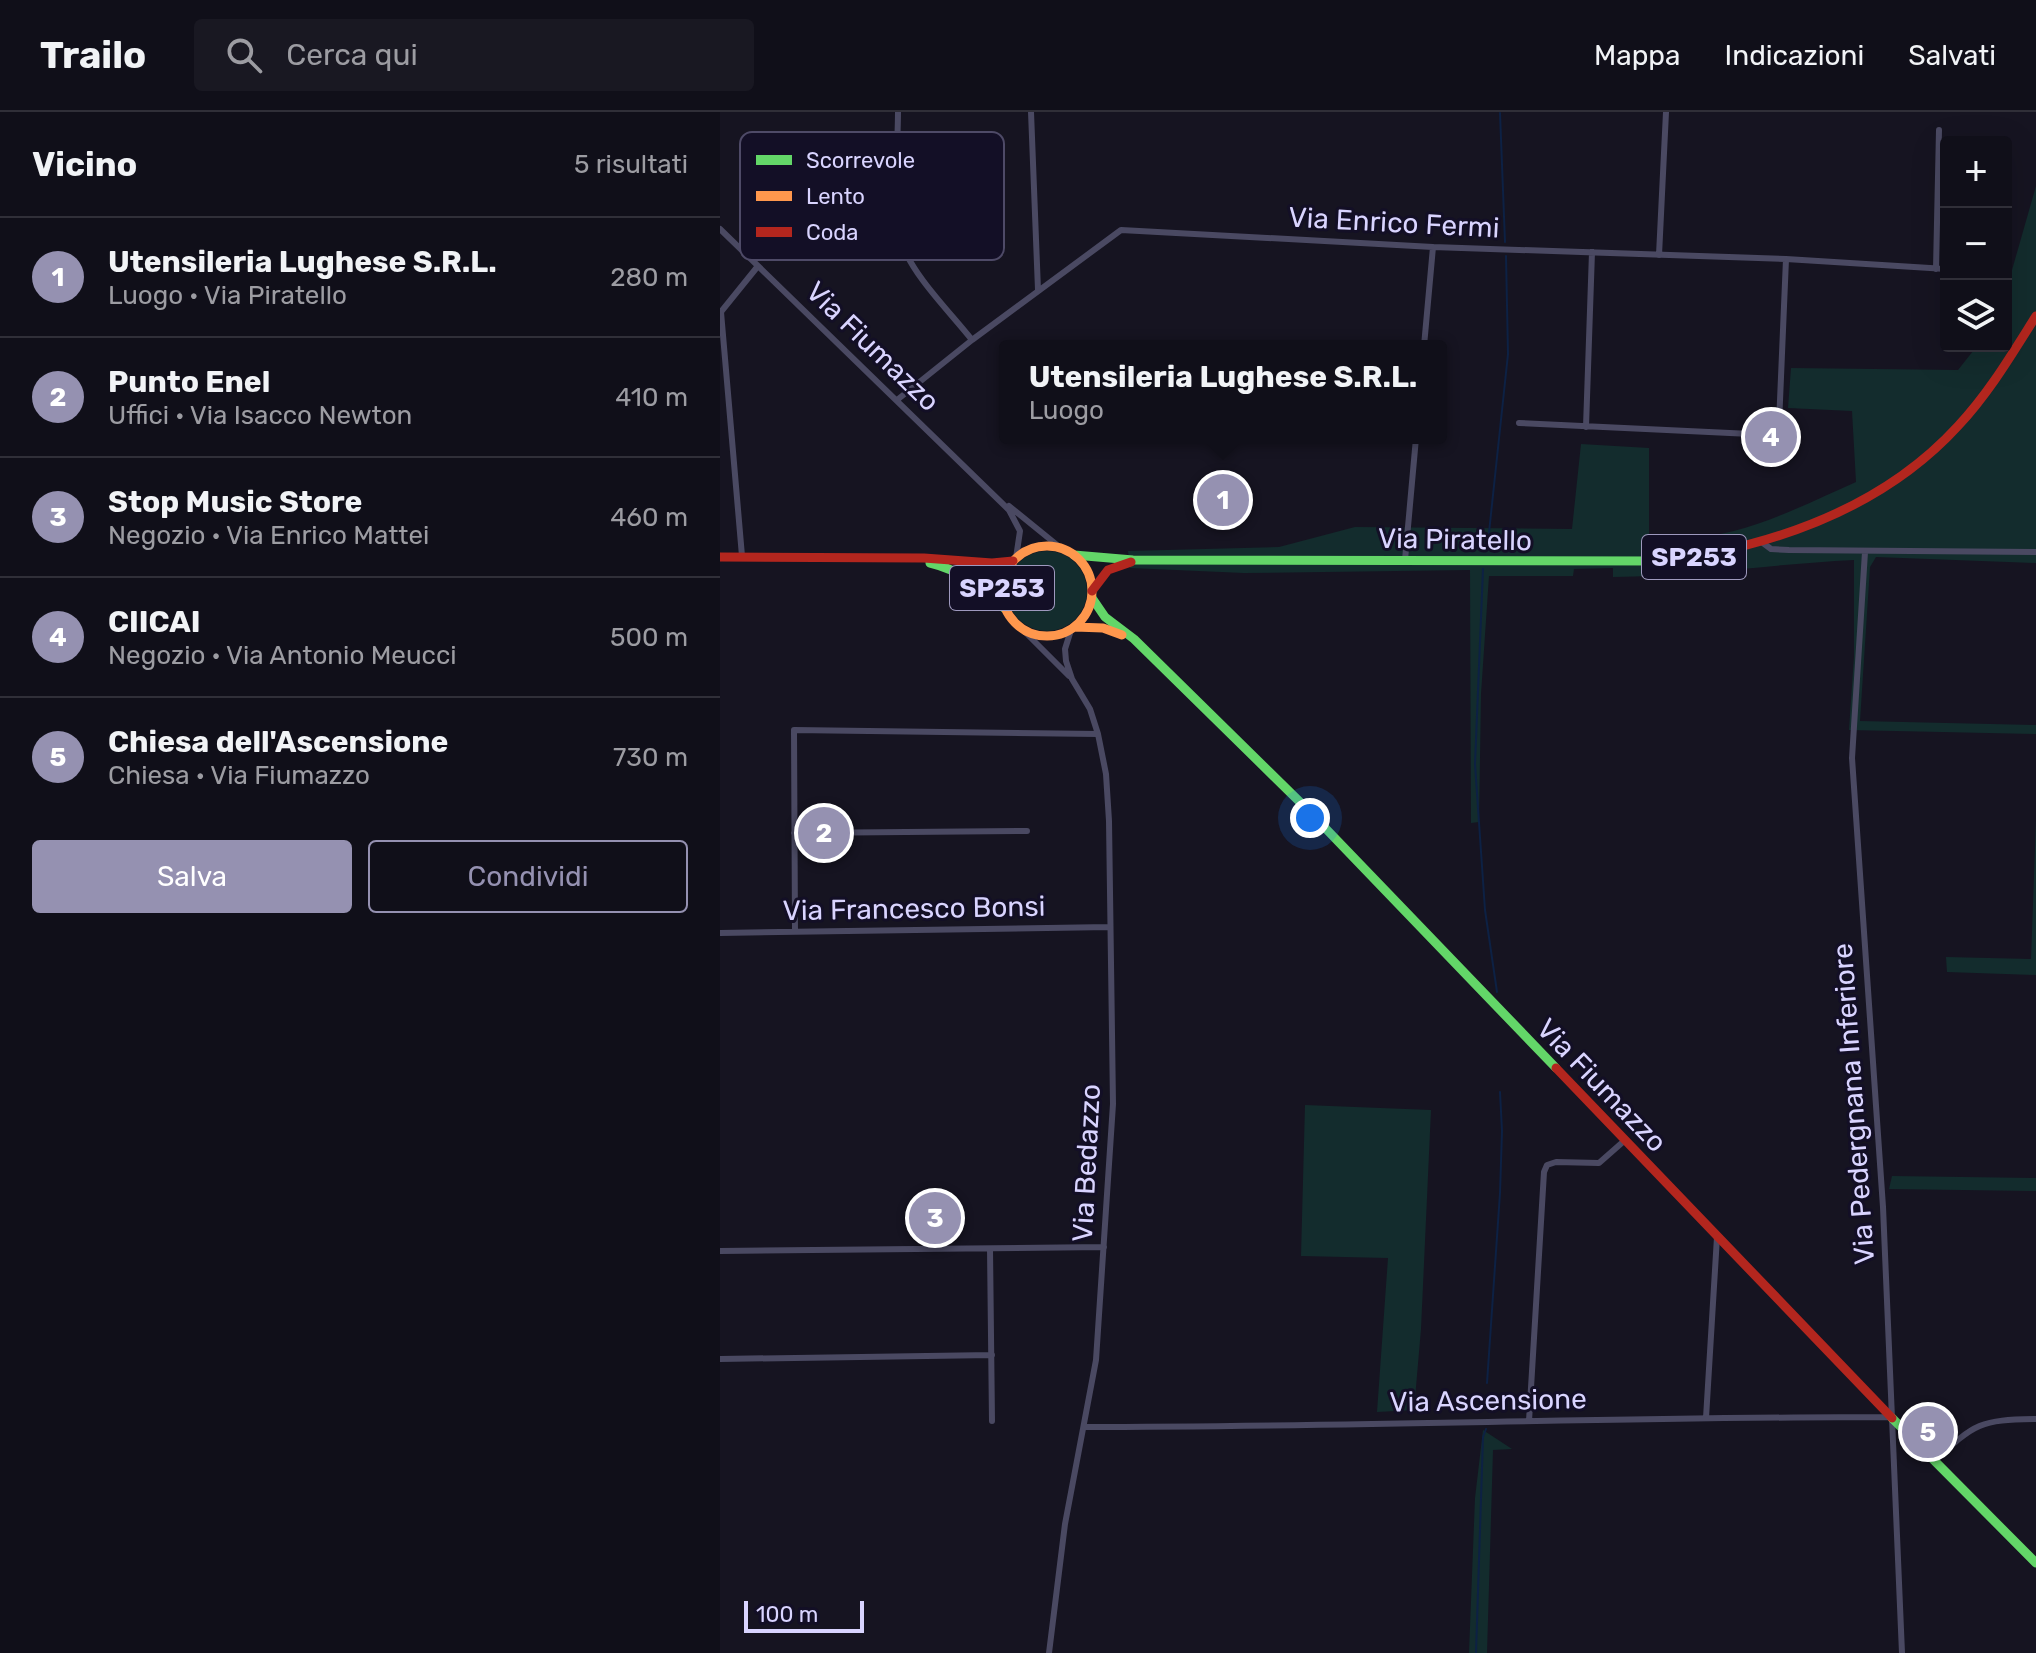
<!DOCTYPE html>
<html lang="it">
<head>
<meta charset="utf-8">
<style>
  body { margin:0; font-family:Rubik,sans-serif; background:#191822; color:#f1f3f6 }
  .controls { position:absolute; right:24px; top:24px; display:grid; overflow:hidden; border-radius:8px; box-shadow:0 8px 32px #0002 }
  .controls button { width:72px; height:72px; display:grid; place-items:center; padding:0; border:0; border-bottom:2px solid #302f38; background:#100f19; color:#f1f3f6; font:40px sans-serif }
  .scale { position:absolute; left:24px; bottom:20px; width:120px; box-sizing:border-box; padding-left:8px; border:4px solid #d9d4ff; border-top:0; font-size:22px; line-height:28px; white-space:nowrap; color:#d9d4ff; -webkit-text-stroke:6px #130f26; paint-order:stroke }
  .you { position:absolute; left:590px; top:706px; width:28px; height:28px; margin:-20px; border:6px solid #fff; border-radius:50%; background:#1a73e8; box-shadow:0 0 0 12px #1a73e833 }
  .badge { display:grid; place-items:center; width:52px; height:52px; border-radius:50%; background:#9591b1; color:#fff; font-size:26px; font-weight:700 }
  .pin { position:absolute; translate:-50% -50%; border:4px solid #fff; box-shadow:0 2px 8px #0006 }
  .popup { position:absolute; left:279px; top:228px; width:448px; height:104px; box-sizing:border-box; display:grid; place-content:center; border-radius:8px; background:#100f19; filter:drop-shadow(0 2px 6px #0005); font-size:26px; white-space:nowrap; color:#9c9ca2 }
  .popup b { font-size:30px; color:#f1f3f6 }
  .popup::after { content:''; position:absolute; left:50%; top:100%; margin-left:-16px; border:16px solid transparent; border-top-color:#100f19 }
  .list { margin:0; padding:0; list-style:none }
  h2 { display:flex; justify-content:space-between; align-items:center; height:104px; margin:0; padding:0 32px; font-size:34px }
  h2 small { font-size:26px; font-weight:400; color:#9c9ca2 }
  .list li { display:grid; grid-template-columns:52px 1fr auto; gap:24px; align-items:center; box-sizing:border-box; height:120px; padding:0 32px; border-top:2px solid #302f38 }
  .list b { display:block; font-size:30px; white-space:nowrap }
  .list p { margin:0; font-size:26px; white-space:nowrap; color:#9c9ca2 }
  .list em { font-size:26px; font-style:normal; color:#9c9ca2 }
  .actions { display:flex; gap:16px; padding:24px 32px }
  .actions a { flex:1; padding:18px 0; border:2px solid #9591b1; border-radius:8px; text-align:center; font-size:28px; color:#9591b1 }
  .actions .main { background:#9591b1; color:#fff }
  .icon { flex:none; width:44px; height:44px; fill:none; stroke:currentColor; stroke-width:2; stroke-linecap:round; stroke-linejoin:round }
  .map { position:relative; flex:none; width:1316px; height:1541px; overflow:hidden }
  header { display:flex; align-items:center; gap:48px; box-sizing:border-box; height:112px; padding:0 40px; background:#100f19; border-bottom:2px solid #302f38 }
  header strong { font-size:38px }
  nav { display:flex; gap:44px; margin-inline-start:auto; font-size:28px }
  .search { width:560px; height:72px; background:#191822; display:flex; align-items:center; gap:20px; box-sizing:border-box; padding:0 28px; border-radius:8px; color:#9c9ca2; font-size:30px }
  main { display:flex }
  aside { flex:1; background:#100f19 }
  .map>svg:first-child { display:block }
</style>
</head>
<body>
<header>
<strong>Trailo</strong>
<div class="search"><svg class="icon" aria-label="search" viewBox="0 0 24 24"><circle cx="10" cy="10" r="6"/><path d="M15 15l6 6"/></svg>Cerca qui</div>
<nav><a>Mappa</a><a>Indicazioni</a><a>Salvati</a></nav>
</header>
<main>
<aside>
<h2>Vicino<small>5 risultati</small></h2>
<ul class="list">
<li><span class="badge">1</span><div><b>Utensileria Lughese S.R.L.</b><p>Luogo · Via Piratello</p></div><em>280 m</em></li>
<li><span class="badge">2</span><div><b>Punto Enel</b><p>Uffici · Via Isacco Newton</p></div><em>410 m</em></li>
<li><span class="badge">3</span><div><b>Stop Music Store</b><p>Negozio · Via Enrico Mattei</p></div><em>460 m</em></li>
<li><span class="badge">4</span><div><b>CIICAI</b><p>Negozio · Via Antonio Meucci</p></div><em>500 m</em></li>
<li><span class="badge">5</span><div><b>Chiesa dell'Ascensione</b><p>Chiesa · Via Fiumazzo</p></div><em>730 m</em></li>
</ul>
<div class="actions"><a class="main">Salva</a><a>Condividi</a></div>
</aside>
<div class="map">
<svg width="1316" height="1541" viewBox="0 0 1316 1541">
  <rect width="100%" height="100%" fill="#161421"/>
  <path fill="#132c2d" d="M1316 74V451L1156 445 1150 455 1140 609 1316 613V622L1129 618 1134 544V448C1054 452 974 464 893 465V456L854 457 853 464H769L761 582 759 710 751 711 750 458 524 461 410 456 408 439 559 435 635 415 852 417 861 332 929 336V422C941 424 954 428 966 427 1026 423 1082 394 1136 370L1132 299 1068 296 1071 256 1238 258 1257 234H1286V179Z
    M287 479a40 40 0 1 1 80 0a40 40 0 1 1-80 0Z
    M1316 708V863L1227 860 1226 845 1311 847Z
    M585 993 711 998 701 1217 694 1298 657 1300 668 1146 581 1144Z
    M1172 1064 1316 1066V1079L1169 1077Z
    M763 1318 792 1337 773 1338 767 1541H749L755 1386Z"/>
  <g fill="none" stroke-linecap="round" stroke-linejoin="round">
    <path stroke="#0d2144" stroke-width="2" d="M780 1 785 130
      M768 430 788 242 786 144
      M763 457 755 652 765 798 777 880
      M767 1271 780 1081 782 1019 780 980
      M756 1541 763 1325 766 1317"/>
    <path stroke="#4a4962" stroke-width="6" d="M178 0C178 33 172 103 182 132 194 165 230 200 252 228
      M311 0 318 178
      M0 117 289 398 300 419 296 446
      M939 143 946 0
      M1216 157 1219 18
      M1 200 22 444
      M0 201 38 154
      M704 234 713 135
      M177 288 252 228 401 118 713 135 1066 147 1226 157
      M799 311 1052 323 1059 312 1066 147
      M866 315 872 140
      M289 394 342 437
      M1043 431 1051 437 1069 438 1316 440
      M1145 440 1132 646 1163 1095 1182 1541
      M685 448 696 326
      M303 518 349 564
      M74 721 307 719
      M75 819 74 618 378 622
      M0 821 389 815
      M270 1137 272 1309
      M0 1139 384 1135
      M0 1247 272 1243
      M986 1306 997 1125
      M809 1309 824 1060 827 1053 836 1050 879 1051 904 1029
      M365 1315C634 1315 902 1305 1171 1305
      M1214 1349C1256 1311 1259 1308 1316 1307
      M329 1541 345 1412 376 1248 393 992 389 709 386 662 378 622 370 597 352 567 346 549 345 537 351 518"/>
    <path stroke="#63d668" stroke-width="9" d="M354 443 413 448 945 449 997 440
      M210 451C240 458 262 475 284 496
      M372 486 385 505 414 527 585 695 836 956
      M1172 1306 1316 1451"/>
    <path stroke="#ff974d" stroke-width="9" d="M282 479a45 45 0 1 1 90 0a45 45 0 1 1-90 0Z
      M355 515 383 516 402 523"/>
    <path stroke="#b3261e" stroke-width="9" d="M997 440C1087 421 1174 384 1238 314 1269 281 1292 242 1316 204
      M0 445 204 446 272 451 293 449
      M372 479 388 458 411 450
      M836 956 1172 1306"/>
  </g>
  <g text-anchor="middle" stroke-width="6" stroke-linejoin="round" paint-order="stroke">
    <g fill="#130f26" stroke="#9e99be" stroke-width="2">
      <rect x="922" y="423" width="104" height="44" rx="6"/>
      <rect x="230" y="454" width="104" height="44" rx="6"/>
    </g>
    <g font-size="26" font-weight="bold" fill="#d9d4ff">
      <text x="974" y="454">SP253</text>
      <text x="282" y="485">SP253</text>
    </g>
    <g font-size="28" fill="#d9d4ff" stroke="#130f26">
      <text transform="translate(674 110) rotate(3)" y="10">Via Enrico Fermi</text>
      <text transform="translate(153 234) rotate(44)" y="10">Via Fiumazzo</text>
      <text transform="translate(735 427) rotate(1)" y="10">Via Piratello</text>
      <text transform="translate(194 796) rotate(-1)" y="10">Via Francesco Bonsi</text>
      <text transform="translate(882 973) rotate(46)" y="10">Via Fiumazzo</text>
      <text transform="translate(1133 992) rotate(-94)" y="10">Via Pedergnana Inferiore</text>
      <text transform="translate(366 1051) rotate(-87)" y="10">Via Bedazzo</text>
      <text transform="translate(768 1288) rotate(-1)" y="10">Via Ascensione</text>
    </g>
  </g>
  <rect x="20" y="20" width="264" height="128" rx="12" fill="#130f26" stroke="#4e4a67" stroke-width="2"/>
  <rect x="36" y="43" width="36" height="10" fill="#63d668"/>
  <rect x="36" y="79" width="36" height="10" fill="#ff974d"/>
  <rect x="36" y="115" width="36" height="10" fill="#b3261e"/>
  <g font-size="22" fill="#d9d4ff">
    <text x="86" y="56">Scorrevole</text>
    <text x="86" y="92">Lento</text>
    <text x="86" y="128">Coda</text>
  </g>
</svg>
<div class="controls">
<button>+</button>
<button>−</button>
<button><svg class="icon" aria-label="layers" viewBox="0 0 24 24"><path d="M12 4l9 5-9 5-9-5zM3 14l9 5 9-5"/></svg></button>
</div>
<div class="scale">100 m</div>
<div class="you"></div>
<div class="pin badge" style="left:503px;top:388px">1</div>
<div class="popup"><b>Utensileria Lughese S.R.L.</b>Luogo</div>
<div class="pin badge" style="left:104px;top:721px">2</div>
<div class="pin badge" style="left:215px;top:1106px">3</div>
<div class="pin badge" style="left:1051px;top:325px">4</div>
<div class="pin badge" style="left:1208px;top:1320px">5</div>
</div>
</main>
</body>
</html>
